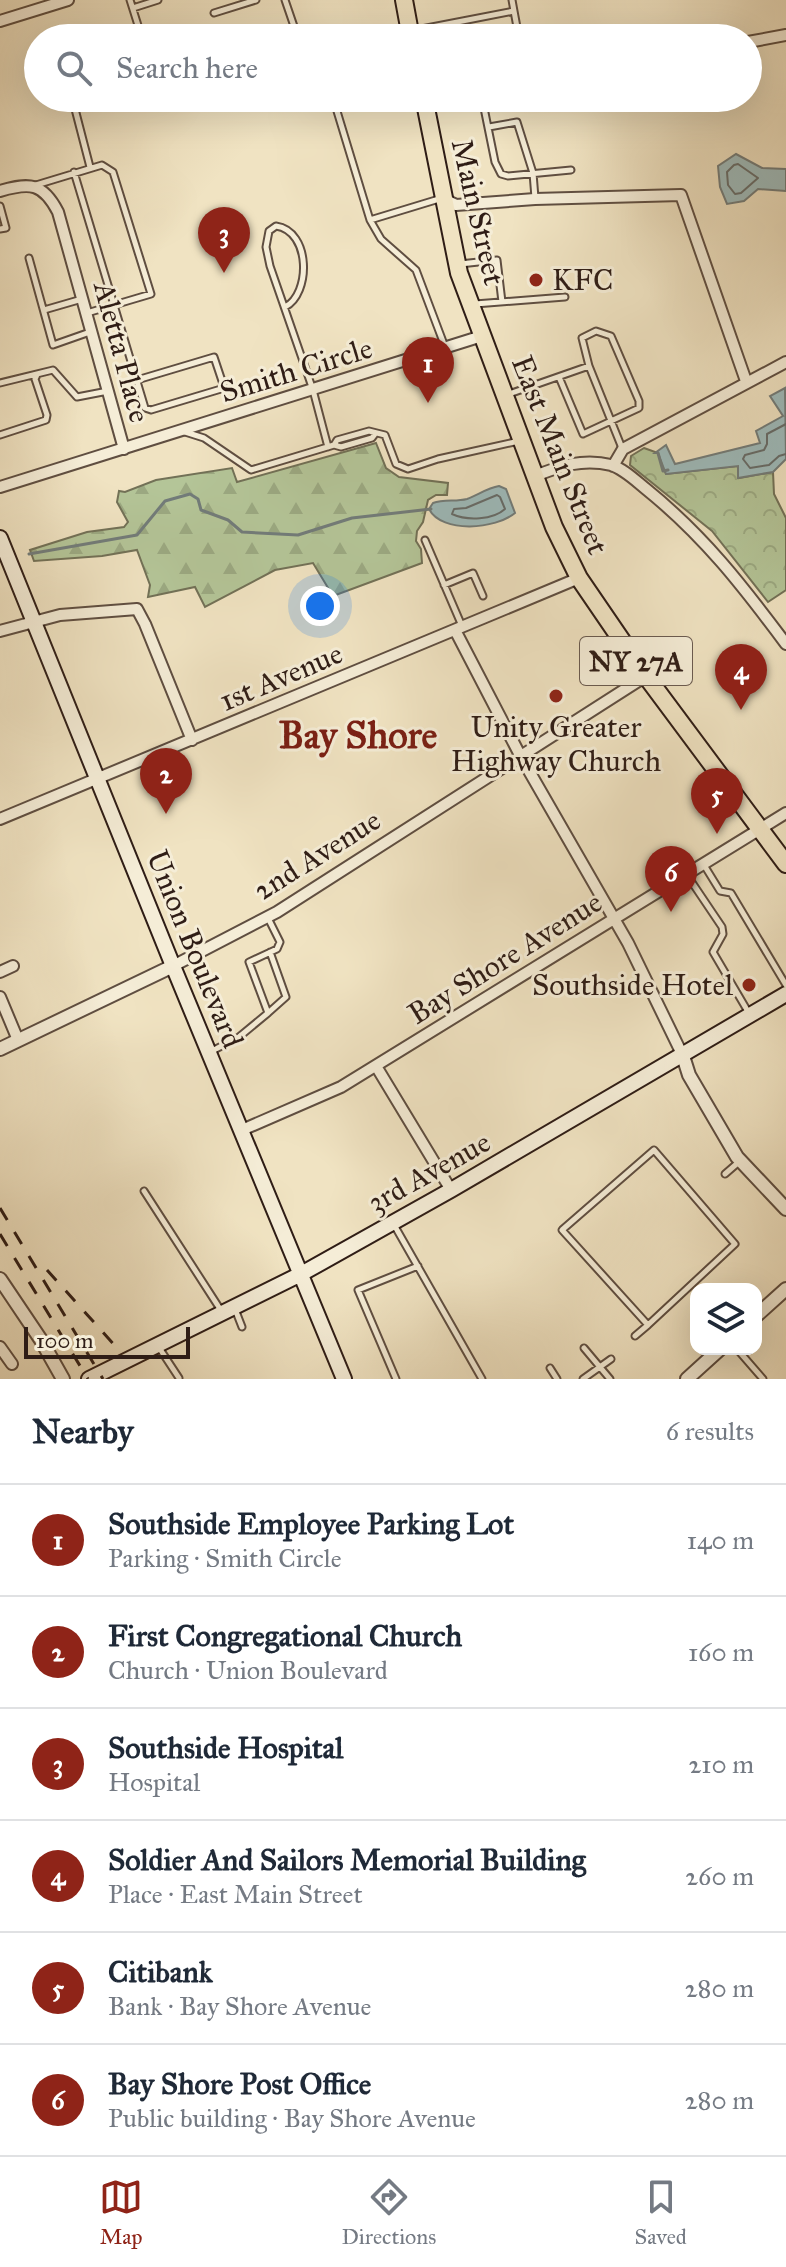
<!DOCTYPE html>
<html lang="en">
<head>
<meta charset="utf-8">
<style>
  body { margin:0; font-family:"IM FELL Great Primer",serif; background:#f2f2f3; color:#1f2937 }
  .controls { position:absolute; right:24px; bottom:24px; display:grid; overflow:hidden; border-radius:16px; box-shadow:0 8px 32px #0002 }
  .controls button { width:72px; height:72px; display:grid; place-items:center; padding:0; border:0; border-bottom:2px solid #e0e1e3; background:#fff; color:#1f2937; font:40px sans-serif }
  .scale { position:absolute; left:24px; bottom:20px; width:166px; box-sizing:border-box; padding-left:8px; border:4px solid #2f1d16; border-top:0; font-size:22px; line-height:28px; white-space:nowrap; color:#2f1d16; -webkit-text-stroke:6px #f5edd7; paint-order:stroke }
  .you { position:absolute; left:320px; top:606px; width:28px; height:28px; margin:-20px; border:6px solid #fff; border-radius:50%; background:#1a73e8; box-shadow:0 0 0 12px #1a73e833 }
  .badge { display:grid; place-items:center; width:52px; height:52px; border-radius:50%; background:#8f2418; color:#fff; font-size:26px; font-weight:700 }
  .pin { position:absolute; translate:-50% -66px; filter:drop-shadow(0 2px 4px #0008) }
  .pin::after { content:''; position:absolute; top:42px; width:28px; height:24px; background:inherit; clip-path:polygon(0 0,100% 0,50% 100%) }
  .list { margin:0; padding:0; list-style:none }
  h2 { display:flex; justify-content:space-between; align-items:center; height:104px; margin:0; padding:0 32px; font-size:34px }
  h2 small { font-size:26px; font-weight:400; color:#747a83 }
  .list li { display:grid; grid-template-columns:52px 1fr auto; gap:24px; align-items:center; box-sizing:border-box; height:112px; padding:0 32px; border-top:2px solid #e0e1e3 }
  .list b { display:block; font-size:30px; white-space:nowrap }
  .list p { margin:0; font-size:26px; white-space:nowrap; color:#747a83 }
  .list em { font-size:26px; font-style:normal; color:#747a83 }
  .icon { flex:none; width:44px; height:44px; fill:none; stroke:currentColor; stroke-width:2; stroke-linecap:round; stroke-linejoin:round }
  .map { position:relative; flex:none; width:786px; height:1379px; overflow:hidden }
  .search { position:absolute; background:#fff; box-shadow:0 8px 32px #0002; left:24px; right:24px; top:24px; height:88px; display:flex; align-items:center; gap:20px; box-sizing:border-box; padding:0 28px; border-radius:44px; color:#747a83; font-size:30px }
  .sheet { height:776px; background:#fff }
  nav { display:flex; justify-content:space-around; align-items:center; box-sizing:border-box; height:112px; border-top:2px solid #e0e1e3; background:#fff; font-size:22px; color:#747a83 }
  nav a { display:grid; justify-items:center; gap:4px }
  nav .on { color:#8f2418 }
  .map>svg:first-child { display:block }
</style>
</head>
<body>
<div class="map">
<svg width="786" height="1379" viewBox="0 0 786 1379">
  <defs>
    <pattern id="forest-firs" width="22" height="20" patternUnits="userSpaceOnUse" patternTransform="scale(2)"><rect width="22" height="20" fill="#b4c598"/><path d="M5 1l3.5 6h-7zM16 11l3.5 6h-7z" fill="#9ba982"/></pattern>
    <pattern id="park-crowns" width="20" height="18" patternUnits="userSpaceOnUse" patternTransform="scale(2)"><rect width="20" height="18" fill="#b4c598"/><path d="M2 6a3 3 0 1 1 6 0M12 15a3 3 0 1 1 6 0" fill="none" stroke="#9ba982"/></pattern>
  </defs>
  <rect width="100%" height="100%" fill="#f0e3c2"/>
  <filter id="stains"><feTurbulence type="fractalNoise" baseFrequency=".0025" numOctaves="4"/><feColorMatrix values="0 0 0 0 .2 0 0 0 0 .09 0 0 0 0 .02 0 0 0 .5 -.17"/></filter>
  <radialGradient id="worn" r=".72"><stop offset=".6" stop-color="#630" stop-opacity="0"/><stop offset="1" stop-color="#630" stop-opacity=".3"/></radialGradient>
  <path fill="url(#forest-firs)" stroke="#727157" stroke-width="2" d="M376 443 386 468 399 477 448 483 447 495H436L428 500 423 522 417 531 416 541 421 549 422 563 333 596 313 563 275 570 205 607 195 587 148 597 150 585 137 550 102 556 34 561 30 550 87 532 124 527 128 522 117 502 119 491 125 492 156 480 232 468 237 482Z"/>
  <path fill="url(#park-crowns)" stroke="#727157" stroke-width="2" d="M644 448 658 453 666 474 738 466 739 478 773 472 774 494 786 518V590L768 602 712 531 630 465 631 456Z"/>
  <path fill="#9ebcbd" stroke="#727c7a" stroke-width="2" d="M736 154 762 168 786 169V191L758 189 744 201 727 204 720 187 718 166Z
    M785 388 786 459 773 472 738 478V466L666 474 658 453H655L666 445 675 464 760 443 756 431 783 416 770 396Z
    M499 486 506 489 515 513C496 529 442 534 429 509L433 503C444 499 456 502 467 499 478 495 487 488 499 486Z"/>
  <g fill="none" stroke-linecap="round" stroke-linejoin="round">
    <path stroke="#666c6a" stroke-width="2" d="M734 165 738 164 758 178 741 193 735 194 728 185 727 172Z
      M786 424 767 434V444L764 450 745 455 743 459 750 468 769 465 779 456 786 454
      M497 495 500 497 505 509C493 520 467 521 452 514L454 509 466 508Z"/>
    <path stroke="#727c7a" stroke-width="3" d="M658 453 663 471 668 470
      M29 554 137 535 165 501 190 494 198 499 201 510 228 520 242 532 298 535 352 518 431 509"/>
    <g stroke="#5f4e41" stroke-width="9">
      <path id="service" d="M130 0 142 38
        M285 0 298 38
        M133 8 158 0
        M514 11 519 38
        M214 13 256 0
        M411 31 514 11 512 0
        M333 98 370 220 381 239 416 270 445 347
        M482 98 495 162 501 174 508 176 571 170
        M75 109 90 167
        M489 127 517 122 533 173 535 198
        M74 172 145 408 151 410 221 389 223 384 214 357 137 380
        M36 185 102 165 113 172 151 294 87 313
        M0 206 6 228 0 229
        M370 220 439 199
        M29 258 53 345 90 332
        M460 264 497 260 502 302
        M475 304 565 297
        M285 307C311 294 311 231 276 226L269 231 266 247 270 266 313 390 328 447
        M44 310 82 299
        M559 377 583 434 639 408V401L611 336 596 331 582 338 589 366
        M0 383 53 370 77 397 108 391
        M509 394 589 366 622 448
        M182 431 204 438 251 470 334 445 341 447 372 438 375 434
        M0 435 46 420 47 415 35 379 37 375
        M334 445 337 440 369 431 385 435 396 464 408 469 438 459 519 441
        M425 540 462 626
        M444 585 473 573 483 596
        M704 865 720 891 731 893 786 985
        M687 875 722 927 723 934 713 952 750 1015
        M268 1013 286 997 270 952
        M210 1052 239 1037 268 1013 249 962 277 949 280 942 268 918
        M654 1150 735 1244 648 1325 562 1230Z
        M725 1174 740 1161
        M144 1191 222 1312
        M393 1223 482 1379
        M235 1309 242 1327
        M635 1336 648 1325
        M158 1346 179 1378
        M584 1348 610 1379
        M737 1349 763 1379
        M550 1368 557 1379
        M396 1379 358 1290 418 1266
        M583 1379 611 1359"/>
    </g>
    <g stroke="#5f4e41" stroke-width="14">
      <path id="minor" d="M0 21 68 0
        M748 42 786 35
        M425 102 444 98
        M0 191C30 182 43 183 58 212L124 449
        M444 199 456 205 535 199 681 195 746 381
        M613 466 623 449 786 362
        M533 477C559 466 583 458 611 465 624 469 636 481 646 489 704 536 742 585 786 644
        M0 487 482 336
        M455 630 521 757 628 943 683 1056
        M0 631 60 615 137 609 145 624 192 740
        M0 819 579 578
        M173 966 277 912 646 676
        M0 972 13 966
        M0 997 18 1040
        M376 1066 451 1190
        M242 1130 341 1087 786 813
        M0 1347 12 1364"/>
    </g>
    <g stroke="#5f4e41" stroke-width="16">
      <path id="tertiary" d="M0 1049 173 966
        M683 1056 689 1075 737 1157 786 1209
        M0 1279 41 1340 63 1379
        M756 1316 786 1289
        M687 1379 720 1349"/>
    </g>
    <g stroke="#2f1d16" stroke-width="18">
      <path id="secondary" d="M0 538 173 966 344 1379
        M89 1379 301 1274 451 1190 786 994"/>
    </g>
    <g stroke="#2f1d16" stroke-width="20">
      <path id="primary" d="M404 0 411 38
        M424 98 459 273 554 527 579 578 646 676 786 864"/>
    </g>
    <use href="#service" stroke="#f5edd7" stroke-width="5"/>
    <use href="#minor" stroke="#f5edd7" stroke-width="10"/>
    <use href="#tertiary" stroke="#f5edd7" stroke-width="12"/>
    <use href="#secondary" stroke="#f5edd7" stroke-width="14"/>
    <use href="#primary" stroke="#f0e3c2" stroke-width="16"/>
    <path stroke="#2f1d16" stroke-width="3" stroke-dasharray="14 14" stroke-linecap="butt" d="M0 1208 103 1379
      M0 1234 88 1379
      M47 1270 118 1349"/>
  </g>
  <g fill="#8f2418" stroke="#f5edd7" stroke-width="3">
    <circle cx="536" cy="280" r="8"/>
    <circle cx="556" cy="696" r="8"/>
    <circle cx="749" cy="985" r="8"/>
  </g>
  <g text-anchor="middle" stroke-width="6" stroke-linejoin="round" paint-order="stroke">
    <rect fill="#f5edd7" stroke="#6a5b50" stroke-width="2" x="580" y="637" width="112" height="48" rx="6"/>
    <g font-size="28" font-weight="bold" fill="#2f1d16">
      <text x="636" y="671">NY 27A</text>
    </g>
    <g font-size="30" fill="#2f1d16" stroke="#f5edd7">
      <text transform="translate(478 212) rotate(77)" y="10">Main Street</text>
      <text transform="translate(122 352) rotate(75)" y="10">Aletta Place</text>
      <text transform="translate(296 370) rotate(-17)" y="10">Smith Circle</text>
      <text transform="translate(560 455) rotate(68)" y="10">East Main Street</text>
      <text transform="translate(281 677) rotate(-23)" y="10">1st Avenue</text>
      <text transform="translate(317 855) rotate(-32)" y="10">2nd Avenue</text>
      <text transform="translate(195 949) rotate(68)" y="10">Union Boulevard</text>
      <text transform="translate(505 958) rotate(-32)" y="10">Bay Shore Avenue</text>
      <text transform="translate(429 1172) rotate(-29)" y="10">3rd Avenue</text>
    </g>
    <g font-size="30" fill="#2f1d16" stroke="#f5edd7" text-anchor="start">
      <text x="552" y="290">KFC</text>
      <text x="556" y="737" text-anchor="middle">Unity Greater<tspan x="556" dy="34">Highway Church</tspan></text>
      <text x="733" y="995" text-anchor="end">Southside Hotel</text>
    </g>
    <g font-size="38" font-weight="bold" fill="#7a1f14" stroke="#f5edd7">
      <text x="358" y="748">Bay Shore</text>
    </g>
  </g>
  <rect width="100%" height="100%" filter="url(#stains)"/>
  <rect width="100%" height="100%" fill="url(#worn)"/>
</svg>
<div class="controls">
<button><svg class="icon" aria-label="layers" viewBox="0 0 24 24"><path d="M12 4l9 5-9 5-9-5zM3 14l9 5 9-5"/></svg></button>
</div>
<div class="scale">100 m</div>
<div class="you"></div>
<div class="pin badge" style="left:428px;top:403px">1</div>
<div class="pin badge" style="left:166px;top:814px">2</div>
<div class="pin badge" style="left:224px;top:273px">3</div>
<div class="pin badge" style="left:741px;top:710px">4</div>
<div class="pin badge" style="left:717px;top:834px">5</div>
<div class="pin badge" style="left:671px;top:912px">6</div>
<div class="search"><svg class="icon" aria-label="search" viewBox="0 0 24 24"><circle cx="10" cy="10" r="6"/><path d="M15 15l6 6"/></svg>Search here</div>
</div>
<section class="sheet">
<h2>Nearby<small>6 results</small></h2>
<ul class="list">
<li><span class="badge">1</span><div><b>Southside Employee Parking Lot</b><p>Parking · Smith Circle</p></div><em>140 m</em></li>
<li><span class="badge">2</span><div><b>First Congregational Church</b><p>Church · Union Boulevard</p></div><em>160 m</em></li>
<li><span class="badge">3</span><div><b>Southside Hospital</b><p>Hospital</p></div><em>210 m</em></li>
<li><span class="badge">4</span><div><b>Soldier And Sailors Memorial Building</b><p>Place · East Main Street</p></div><em>260 m</em></li>
<li><span class="badge">5</span><div><b>Citibank</b><p>Bank · Bay Shore Avenue</p></div><em>280 m</em></li>
<li><span class="badge">6</span><div><b>Bay Shore Post Office</b><p>Public building · Bay Shore Avenue</p></div><em>280 m</em></li>
</ul>
</section>
<nav>
<a class="on"><svg class="icon" aria-label="map" viewBox="0 0 24 24"><path d="M3 6l6-2 6 2 6-2v14l-6 2-6-2-6 2zM9 4v14M15 6v14"/></svg>Map</a>
<a><svg class="icon" aria-label="directions" viewBox="0 0 24 24"><path d="M12 3l9 9-9 9-9-9zM9 14v-3h6M13 9l2 2-2 2"/></svg>Directions</a>
<a><svg class="icon" aria-label="saved" viewBox="0 0 24 24"><path d="M7 4h10v16l-5-4-5 4z"/></svg>Saved</a>
</nav>
</body>
</html>
